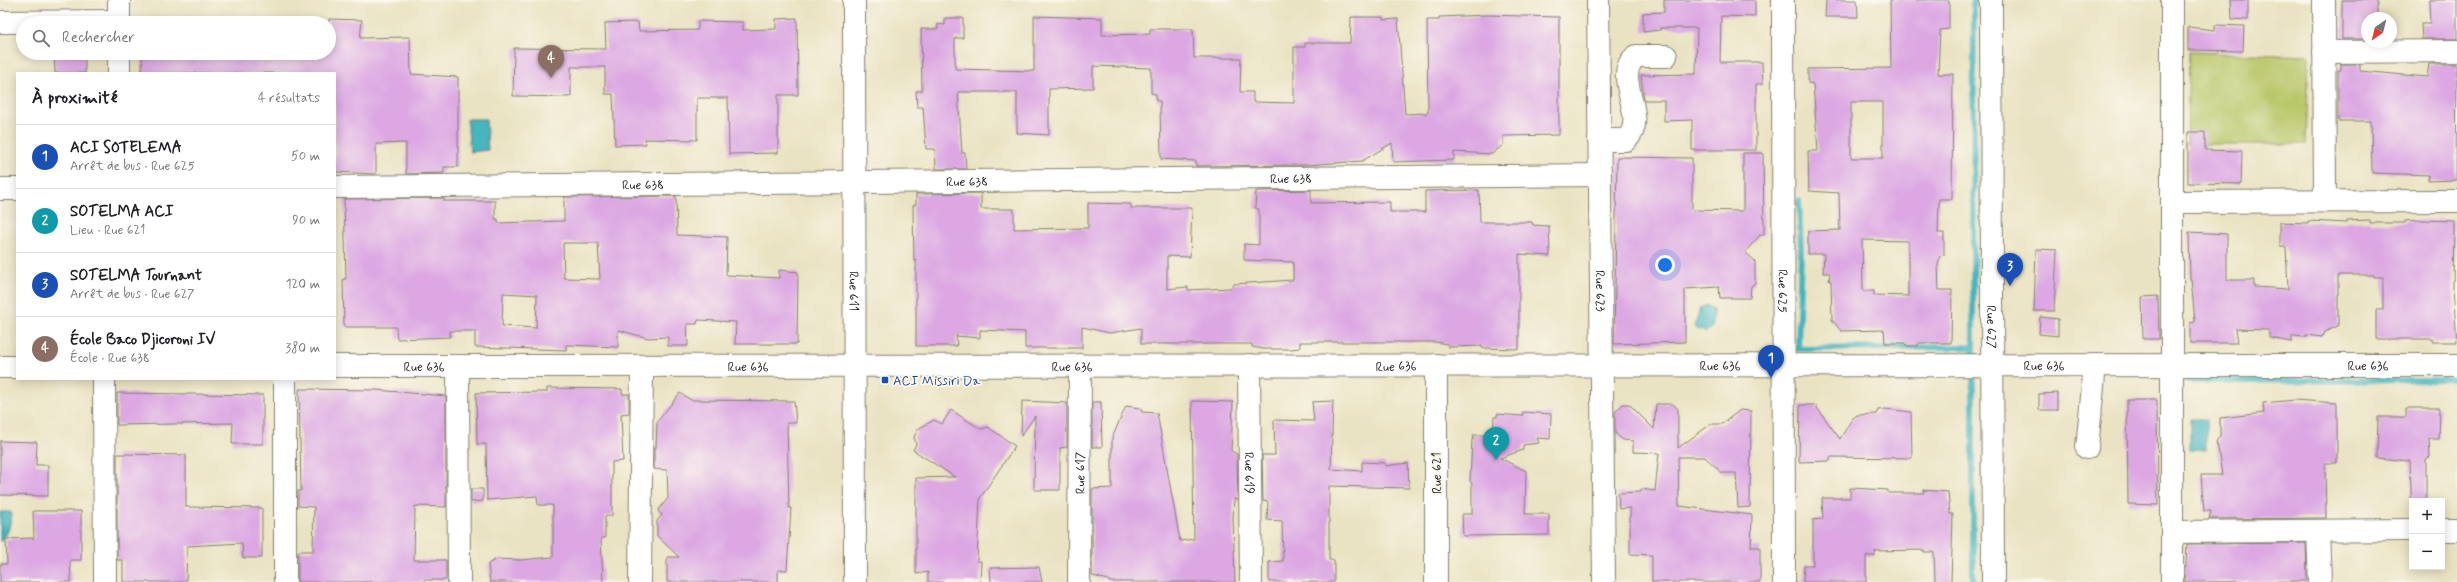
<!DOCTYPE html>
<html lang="fr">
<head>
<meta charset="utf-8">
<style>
  body { margin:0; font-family:Mynerve,sans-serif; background:#f2f2f2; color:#202124 }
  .controls { position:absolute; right:12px; bottom:12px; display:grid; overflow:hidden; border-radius:0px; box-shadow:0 2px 10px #0003 }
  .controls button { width:36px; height:36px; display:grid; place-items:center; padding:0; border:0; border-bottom:1px solid #e0e0e0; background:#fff; color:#202124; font:20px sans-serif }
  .compass { position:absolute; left:2361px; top:12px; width:36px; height:36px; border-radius:50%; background:#fff; box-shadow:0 2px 10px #0003; rotate:215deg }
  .you { position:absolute; left:1665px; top:265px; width:14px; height:14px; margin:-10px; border:3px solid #fff; border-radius:50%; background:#1a73e8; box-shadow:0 0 0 6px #1a73e833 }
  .badge { display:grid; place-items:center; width:26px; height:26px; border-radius:50%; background:#7c3aed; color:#fff; font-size:13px; font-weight:700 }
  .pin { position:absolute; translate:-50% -33px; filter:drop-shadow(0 1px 2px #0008) }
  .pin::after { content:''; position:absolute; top:21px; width:14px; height:12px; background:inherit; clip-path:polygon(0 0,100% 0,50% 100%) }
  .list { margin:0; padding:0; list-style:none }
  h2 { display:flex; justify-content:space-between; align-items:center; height:52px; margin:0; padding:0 16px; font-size:17px }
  h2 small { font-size:13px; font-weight:400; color:#757577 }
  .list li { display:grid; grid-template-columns:26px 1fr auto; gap:12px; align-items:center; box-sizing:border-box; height:64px; padding:0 16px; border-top:1px solid #e0e0e0 }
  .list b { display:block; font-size:15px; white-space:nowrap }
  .list p { margin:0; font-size:13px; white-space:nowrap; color:#757577 }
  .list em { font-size:13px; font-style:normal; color:#757577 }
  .icon { flex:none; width:22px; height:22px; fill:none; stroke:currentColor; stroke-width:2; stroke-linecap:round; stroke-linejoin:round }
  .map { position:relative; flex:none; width:2457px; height:582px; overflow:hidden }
  .search { position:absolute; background:#fff; box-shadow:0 2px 10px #0003; left:16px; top:16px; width:320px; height:44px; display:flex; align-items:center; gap:10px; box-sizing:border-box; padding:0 14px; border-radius:22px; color:#757577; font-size:15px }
  .panel { position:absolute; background:#fff; box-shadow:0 2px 10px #0003; left:16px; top:72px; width:320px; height:308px; border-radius:0px }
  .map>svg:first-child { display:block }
</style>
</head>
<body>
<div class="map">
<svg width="2457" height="582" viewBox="0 0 2457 582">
  <rect width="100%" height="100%" fill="#fbf7ec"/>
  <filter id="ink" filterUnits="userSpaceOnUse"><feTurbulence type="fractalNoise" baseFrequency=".025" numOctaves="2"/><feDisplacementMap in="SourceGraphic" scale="8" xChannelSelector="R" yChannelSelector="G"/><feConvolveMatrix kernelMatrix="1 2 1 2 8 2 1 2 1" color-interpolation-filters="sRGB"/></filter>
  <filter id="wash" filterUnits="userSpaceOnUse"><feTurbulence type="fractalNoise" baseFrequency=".012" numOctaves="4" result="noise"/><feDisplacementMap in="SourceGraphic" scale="16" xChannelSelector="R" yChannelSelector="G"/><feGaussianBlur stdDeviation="0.9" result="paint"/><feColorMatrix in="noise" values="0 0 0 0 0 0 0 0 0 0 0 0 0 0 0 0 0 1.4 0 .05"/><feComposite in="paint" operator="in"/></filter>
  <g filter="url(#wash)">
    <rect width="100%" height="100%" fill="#eae3c3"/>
    <path fill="#b9c86a" stroke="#6a7243" d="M2189 52 2309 56 2306 144H2187Z"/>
    <path fill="#46b5be" stroke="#31686d" d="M467 119H486L488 150 470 152Z
      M1707 305 1713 309 1712 327 1706 332 1702 329 1698 330 1694 327 1700 308Z
      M2190 419H2206V450L2190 449Z
      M0 512H11C11 524 9 534 0 542Z"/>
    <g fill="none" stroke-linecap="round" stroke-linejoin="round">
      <path stroke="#46b5be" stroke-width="6" d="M1799 201 1801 251 1798 349 1973 347V582
        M1973 347 1974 0
        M2188 381 2457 380"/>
    </g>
    <g id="blocks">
      <path fill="#dca7e3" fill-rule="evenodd" d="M1664 0H1755V17L1721 16 1720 62H1762L1763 84H1756V150H1692V120L1664 121V100H1644L1641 75 1696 74 1697 28H1660V30L1643 32V13L1664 12Z
        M1826 0H1857L1858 17H1825Z
        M1890 0H1949V29L1940 30 1938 74H1953L1952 199H1939L1938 233H1944V255L1940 256 1938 265 1939 290H1952L1951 343H1919L1918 346H1907L1904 343H1885L1884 330 1841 331 1832 320 1831 281H1829L1830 273H1823L1824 254H1808V231L1840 230 1839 193 1809 191 1808 151H1818L1813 84 1808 83V69L1891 68ZM1851 102H1883V158H1851ZM1862 240 1908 241V296L1874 295V291H1863Z
        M2231 0H2248V20L2232 19Z
        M2342 0H2377V18H2367V39H2342Z
        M2429 0H2457V39H2422L2421 24H2430Z
        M1487 15 1559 17V135L1503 136V145L1492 154 1454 152V160L1393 162 1392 143 1362 161 1306 165 1196 166V161L1161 159 1160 101H1156V94L1151 93V68L1093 66V88L1049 89V135L1017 133V92H958L962 153H965L966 169H936L935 149H926L923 107H917L916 91H922L921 29H938V24L945 25V18H963V38H955V69L1034 71V16L1102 18V35L1150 34V29H1193L1194 58H1241L1240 92H1253V102L1294 103V47H1305V43H1350L1351 17H1383V20L1398 19 1405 114 1428 113 1427 20H1439V17Z
        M797 18 798 95H778V153L729 154 728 98H697V140L645 139 646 144 615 145 613 94H605V67H571V97L513 96 514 48 606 49 605 23 638 22 639 31 698 30V21L743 22V30L776 29V19Z
        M329 19 362 20 360 38 410 37 411 74 458 77V167H444V173L406 174V143L376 144V174L335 172V73H142V53H329Z
        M2215 25 2244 26 2243 51 2188 50V27L2215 30Z
        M54 53H85V73H55Z
        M2341 64H2360V71L2427 77 2429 64H2457L2456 180 2428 181 2429 175 2372 173 2371 121H2338V70H2341Z
        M2188 132H2205V150L2242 151 2241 184 2188 183Z
        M1743 153H1763L1764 235H1760L1745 252 1755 261V283L1751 286 1750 298H1720L1719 287 1685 289V342L1614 344 1617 157 1692 158V210L1743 211Z
        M1311 190V203L1390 202V212H1425V191L1479 190 1480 222H1532L1533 225 1549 226 1550 256 1519 254V349L1482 348V346L1449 347 1447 344 1435 342H1300V348L1290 349H1264L1252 347V344H1141V328L1110 333 1082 327V348H1025V332L980 330V338L956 336 957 346H916V260L914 261 913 206 916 204V194L981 193V209H1014V229L1088 228V203L1131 204V208H1192L1190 257 1167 256V289L1188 287V290L1231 288 1234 284 1293 280V262L1244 260V244L1259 245V209L1255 208 1256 191Z
        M676 196 677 235 727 237 726 275 779 278V270L798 272 797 344H735L736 322 698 320 697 324H687L688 346H668V337L648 338 618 330V347L566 345V350L475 347V331H450V337L397 339 396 327H344L343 279H346L344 199 444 198V201H495V219H498V223L564 221V197ZM563 243H598L600 279 564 278ZM503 293 537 295 536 328 502 326Z
        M2370 220V223H2405V221L2423 220 2454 221 2453 289 2457 342H2433V339H2376V310H2383V278H2374V275H2338V326L2324 332 2322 337 2306 335V337L2292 336V342L2269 338V330L2235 329 2237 343H2190V323L2195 322 2191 279H2190L2189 232 2227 234V280H2254V287L2288 289 2286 247H2280V222L2308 223V221L2347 223V221Z
        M2036 249 2057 250 2054 311H2034Z
        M2158 296 2159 339H2143L2142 297Z
        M2040 317 2058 319V336L2039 334Z
        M547 388 622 389V394H629V413L621 414 623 461 612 462V516H605V538H601L603 582H490L488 564 497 559 520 560 553 557V505H538L537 496 487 500 486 444H477L476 393 547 392Z
        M299 389 376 390 446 396V507L415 506 414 560H446V580H424V582H298V551H313L314 507 298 506V491H301Z
        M117 393 263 395V444H232L233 423 117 425Z
        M680 393 691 400 794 401 796 423H787L789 508H791L787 570H778V582H667V557H679L657 536V521L662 515 658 511 668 498 667 470 654 469V448H656L657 422Z
        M2057 393V410H2039V394Z
        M2127 400H2157L2158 505 2128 504Z
        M2295 400 2337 403V463H2325L2326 518 2209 519 2211 511H2204L2201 475H2222L2217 442 2220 437V418L2264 413 2263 403Z
        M1022 401 1067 403V447L1060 448V490H1034L1035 416 1021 436Z
        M1192 401 1233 402 1231 451 1237 454 1238 500 1234 499 1233 518 1235 582H1109V580L1092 576V489L1112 488V438L1126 406 1140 408 1142 412 1157 413 1180 541 1194 539Z
        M1333 401 1331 469 1362 471V462L1385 463V466L1408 463 1409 488 1329 486V560H1334V582H1269V562L1283 561 1282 521 1267 520 1268 502 1263 501 1262 455H1275L1274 420 1314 421 1312 402Z
        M1092 402H1101L1102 447H1092Z
        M1623 404H1629L1654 429 1656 404H1673L1678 409V448L1711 424H1722L1740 410 1751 411 1750 507 1738 508 1736 473H1722L1705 457H1678L1679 506 1752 515 1751 547H1760V582H1652V555L1630 554V508L1619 509 1618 493 1641 492V489L1655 491 1659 453 1633 452V441L1623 440 1615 433V412Z
        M1800 405H1815L1840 439 1852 419 1857 415 1876 414 1878 410 1885 409 1911 412 1912 458 1830 457V461L1799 462Z
        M2406 408H2440L2439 439H2429L2430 457 2426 459V501H2412V518L2410 461 2377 458 2378 417H2406Z
        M951 410 981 429 988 427 1015 446 980 498 977 561H981L980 582H928V572L916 574V478L955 477 913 450 916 444 914 437 918 429 934 420 942 424Z
        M1523 412 1551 414 1550 439 1537 438 1539 443 1523 445V450L1500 458 1526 471 1525 514H1549V535L1463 536 1462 514H1472V484L1470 481 1472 439H1474L1473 435H1493L1494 417H1497V414L1522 416Z
        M0 441 37 442 36 465H48V496L0 495Z
        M117 454 186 455V507L262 508V558H243L242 543 187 546 186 582H123V560H117Z
        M1850 488 1888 490V493H1924L1923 490 1948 492 1950 514H1953L1951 582H1935L1934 552H1924V550L1875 551V556H1866V582H1803L1804 565H1813V520L1823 519 1822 498H1850Z
        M471 489H483V501L471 502Z
        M33 511H81V560H70L71 582H0V564H7L6 539 34 538Z
        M2306 543 2307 581 2185 582 2187 544Z
        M1039 567 1042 582H991L990 568Z"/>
    </g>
  </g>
  <g filter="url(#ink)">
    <use href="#blocks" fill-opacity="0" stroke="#838070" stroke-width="1"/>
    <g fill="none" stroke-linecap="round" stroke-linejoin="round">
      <g stroke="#838070" stroke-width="24">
        <g id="minor">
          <path d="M119 0V23"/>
          <path id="s1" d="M854 0 855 582"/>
          <path id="s2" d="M1598 0 1604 582"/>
          <path id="s3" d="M1783 0 1784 582"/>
          <path id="s4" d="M1991 0 1993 582"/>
          <path d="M2324 0 2325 201"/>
          <path d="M0 22 119 21"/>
          <path d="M2324 52 2457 51"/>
          <path d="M119 53V73"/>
          <path d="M1599 140H1626C1651 117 1610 78 1636 56H1666"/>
          <path id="s5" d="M335 187 1600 175"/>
          <path d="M0 189H17"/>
          <path d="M2173 202 2457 201"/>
          <path id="s6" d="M1249 365 1251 582"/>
          <path id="s7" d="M335 366 2457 365"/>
          <path d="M458 366 459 582"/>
          <path d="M0 367H17"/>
          <path d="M104 379 105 582"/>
          <path d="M2087 448 2095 365"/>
          <path d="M2442 530H2457"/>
          <path d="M2318 531 2320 582"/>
          <path d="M2173 532 2412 530"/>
          <path d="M285 582V379"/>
          <path d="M640 582 642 366"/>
          <path id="s8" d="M1079 582 1080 365"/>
          <path d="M1436 582V365"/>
          <path d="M2172 582V0"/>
        </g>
      </g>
      <use href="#minor" stroke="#fff" stroke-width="22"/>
    </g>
  </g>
  <rect fill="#1a4fb4" stroke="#fbf7ec" stroke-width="1.5" x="881" y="376" width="8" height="8" rx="2"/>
  <g text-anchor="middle" stroke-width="4" stroke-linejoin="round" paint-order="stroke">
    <g font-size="13" fill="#1c1c1c" stroke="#fbf7ec">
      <text dy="5" stroke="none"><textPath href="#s5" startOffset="956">Rue 638</textPath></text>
      <text dy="5" stroke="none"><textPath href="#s5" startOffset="632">Rue 638</textPath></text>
      <text dy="5" stroke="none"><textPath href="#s5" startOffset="308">Rue 638</textPath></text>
      <text dy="5" stroke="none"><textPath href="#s1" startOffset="291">Rue 611</textPath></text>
      <text dy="5" stroke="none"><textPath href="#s2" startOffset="291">Rue 623</textPath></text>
      <text dy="5" stroke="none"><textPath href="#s3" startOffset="291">Rue 625</textPath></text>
      <text dy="5" stroke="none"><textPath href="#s4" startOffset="327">Rue 627</textPath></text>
      <text dy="5" stroke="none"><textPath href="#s7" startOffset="1385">Rue 636</textPath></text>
      <text dy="5" stroke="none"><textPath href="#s7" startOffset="1709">Rue 636</textPath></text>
      <text dy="5" stroke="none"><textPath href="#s7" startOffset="413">Rue 636</textPath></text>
      <text dy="5" stroke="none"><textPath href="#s7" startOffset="737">Rue 636</textPath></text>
      <text dy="5" stroke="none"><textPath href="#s7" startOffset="1061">Rue 636</textPath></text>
      <text dy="5" stroke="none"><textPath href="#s7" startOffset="2033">Rue 636</textPath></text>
      <text dy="5" stroke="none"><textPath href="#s7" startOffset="89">Rue 636</textPath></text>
      <text dy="5" stroke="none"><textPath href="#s8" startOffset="109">Rue 617</textPath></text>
      <text dy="5" stroke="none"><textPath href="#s6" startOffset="108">Rue 619</textPath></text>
      <text transform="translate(1436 473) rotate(-90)" y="5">Rue 621</text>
    </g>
    <g font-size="13" fill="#164399" stroke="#fbf7ec" text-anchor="start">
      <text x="893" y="385">ACI Missiri Da</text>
    </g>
  </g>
</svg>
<div class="controls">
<button>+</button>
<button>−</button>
</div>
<svg class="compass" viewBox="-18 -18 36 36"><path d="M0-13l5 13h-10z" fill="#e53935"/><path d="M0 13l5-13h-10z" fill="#757577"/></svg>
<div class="you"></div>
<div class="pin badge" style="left:1771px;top:378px;background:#1a4fb4">1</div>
<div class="pin badge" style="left:1496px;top:460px;background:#0f9aa8">2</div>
<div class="pin badge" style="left:2010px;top:286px;background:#1a4fb4">3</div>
<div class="pin badge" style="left:551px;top:78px;background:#8d6e63">4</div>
<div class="search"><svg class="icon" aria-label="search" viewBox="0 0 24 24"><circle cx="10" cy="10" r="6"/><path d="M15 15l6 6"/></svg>Rechercher</div>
<section class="panel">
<h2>À proximité<small>4 résultats</small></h2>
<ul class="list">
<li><span class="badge" style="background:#1a4fb4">1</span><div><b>ACI SOTELEMA</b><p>Arrêt de bus · Rue 625</p></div><em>50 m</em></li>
<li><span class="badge" style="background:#0f9aa8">2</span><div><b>SOTELMA ACI</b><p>Lieu · Rue 621</p></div><em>90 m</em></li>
<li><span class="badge" style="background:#1a4fb4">3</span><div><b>SOTELMA Tournant</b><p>Arrêt de bus · Rue 627</p></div><em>120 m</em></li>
<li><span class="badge" style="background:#8d6e63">4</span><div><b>École Baco Djicoroni IV</b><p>École · Rue 638</p></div><em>380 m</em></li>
</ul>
</section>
</div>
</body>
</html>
